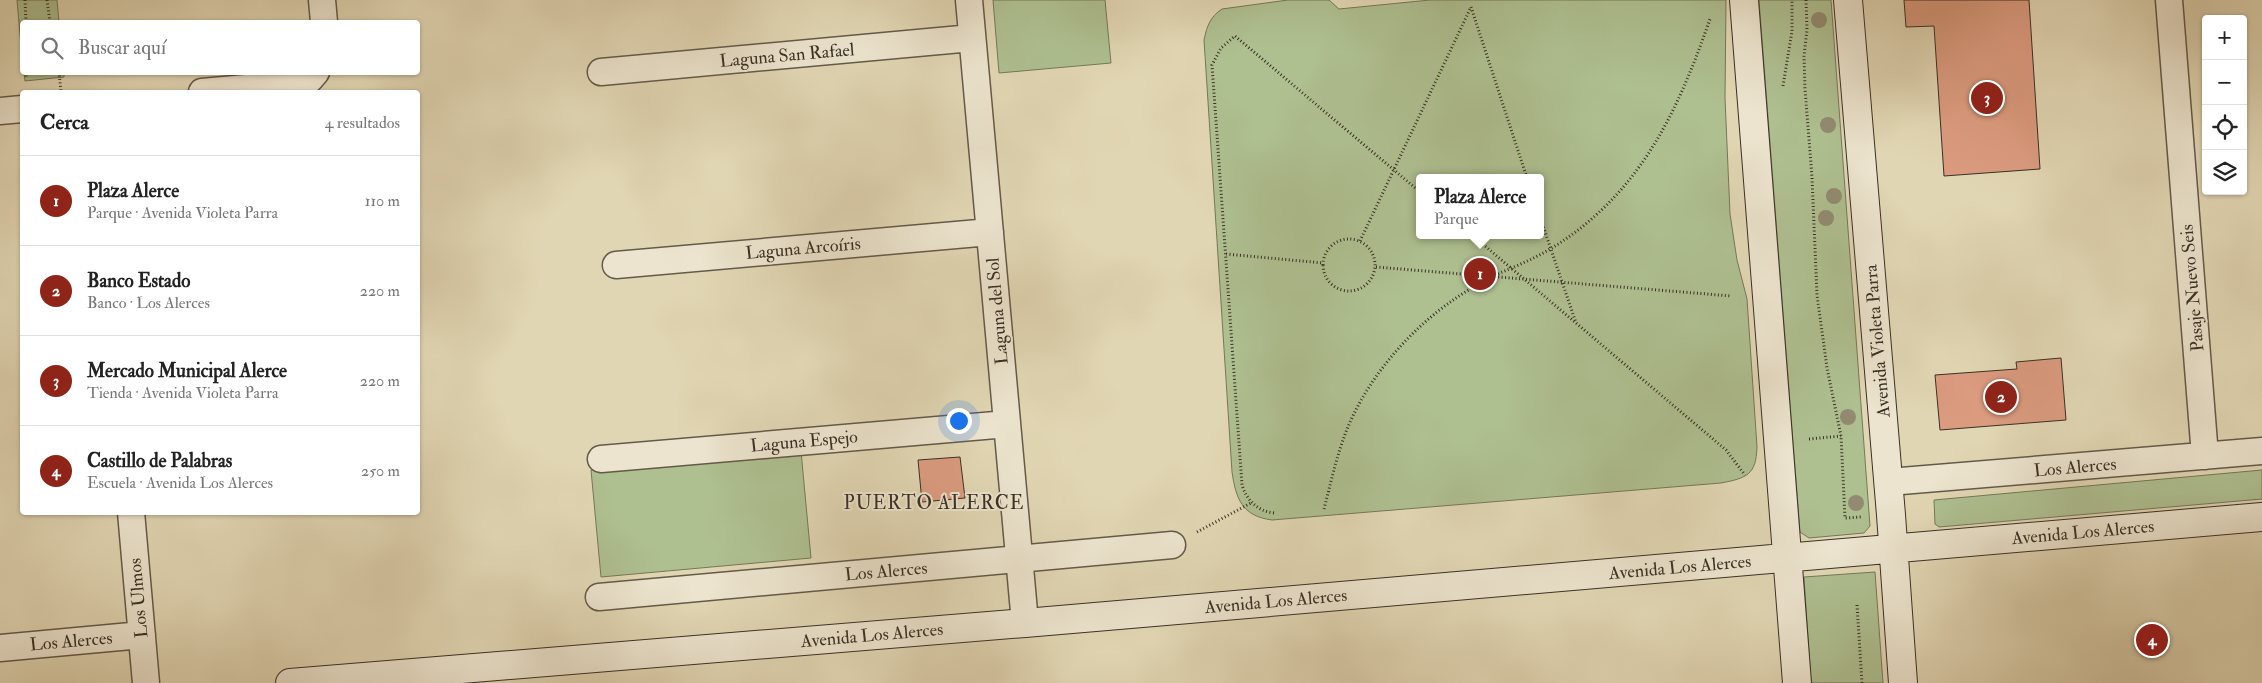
<!DOCTYPE html>
<html lang="es">
<head>
<meta charset="utf-8">
<style>
  body { margin:0; font-family:"IM FELL Double Pica",serif; background:#f6f6f6; color:#222 }
  .controls { position:absolute; right:15px; top:15px; display:grid; overflow:hidden; border-radius:5px; box-shadow:0 1px 4px #0004 }
  .controls button { width:45px; height:45px; display:grid; place-items:center; padding:0; border:0; border-bottom:1px solid #e0e0e0; background:#fff; color:#222; font:25px sans-serif }
  .you { position:absolute; left:958px; top:420px; width:18px; height:18px; margin:-12px; border:4px solid #fff; border-radius:50%; background:#1a73e8; box-shadow:0 0 0 8px #1a73e833 }
  .badge { display:grid; place-items:center; width:32px; height:32px; border-radius:50%; background:#8f2418; color:#fff; font-size:16px; font-weight:700 }
  .pin { position:absolute; translate:-50% -50%; border:2px solid #fff; box-shadow:0 1px 5px #0006 }
  .popup { position:absolute; left:1416px; top:174px; width:128px; height:65px; box-sizing:border-box; display:grid; place-content:center; border-radius:5px; background:#fff; filter:drop-shadow(0 1px 4px #0005); font-size:16px; white-space:nowrap; color:#767676 }
  .popup b { font-size:19px; color:#222 }
  .popup::after { content:''; position:absolute; left:50%; top:100%; margin-left:-10px; border:10px solid transparent; border-top-color:#fff }
  .list { margin:0; padding:0; list-style:none }
  h2 { display:flex; justify-content:space-between; align-items:center; height:65px; margin:0; padding:0 20px; font-size:21px }
  h2 small { font-size:16px; font-weight:400; color:#767676 }
  .list li { display:grid; grid-template-columns:32px 1fr auto; gap:15px; align-items:center; box-sizing:border-box; height:90px; padding:0 20px; border-top:1px solid #e0e0e0 }
  .list b { display:block; font-size:19px; white-space:nowrap }
  .list p { margin:0; font-size:16px; white-space:nowrap; color:#767676 }
  .list em { font-size:16px; font-style:normal; color:#767676 }
  .icon { flex:none; width:28px; height:28px; fill:none; stroke:currentColor; stroke-width:2; stroke-linecap:round; stroke-linejoin:round }
  .map { position:relative; flex:none; width:2262px; height:683px; overflow:hidden }
  .search { position:absolute; background:#fff; box-shadow:0 1px 4px #0004; left:20px; top:20px; width:400px; height:55px; display:flex; align-items:center; gap:12px; box-sizing:border-box; padding:0 18px; border-radius:5px; color:#767676; font-size:19px }
  .panel { position:absolute; background:#fff; box-shadow:0 1px 4px #0004; left:20px; top:90px; width:400px; height:425px; border-radius:5px }
  .map>svg:first-child { display:block }
</style>
</head>
<body>
<div class="map">
<svg width="2262" height="683" viewBox="0 0 2262 683">
  <rect width="100%" height="100%" fill="#e1d6b3"/>
  <filter id="stains"><feTurbulence type="fractalNoise" baseFrequency=".004" numOctaves="4"/><feColorMatrix values="0 0 0 0 .2 0 0 0 0 .09 0 0 0 0 .02 0 0 0 .5 -.17"/></filter>
  <radialGradient id="worn" r=".72"><stop offset=".6" stop-color="#630" stop-opacity="0"/><stop offset="1" stop-color="#630" stop-opacity=".3"/></radialGradient>
  <path fill="#aebf90" stroke="#74785b" fill-rule="evenodd" d="M17 0H57L59 22H22V57Z
    M993 0H1105L1111 63 999 73Z
    M1288 0H1329L1339 9 1430 0H1726L1725 98 1730 214 1737 260 1747 299 1757 447C1756 475 1747 478 1721 483L1272 520C1242 516 1236 499 1232 472L1204 40C1207 26 1210 17 1222 9ZM1420 178H1540V235H1420Z
    M1759 0H1831L1870 526 1864 533 1809 538 1800 532Z
    M24 73H64V77L25 81Z
    M801 451 811 558 601 577 591 470Z
    M2262 470V499L1939 527 1935 524 1934 500Z
    M1875 572 1883 683H1811L1804 577Z"/>
  <path fill="#db9b7f" stroke="#3a3026" d="M1904 0H2029L2040 169 1944 176 1934 26 1906 27Z
    M2061 358 2066 420 1940 430 1935 375 2017 369 2016 362Z
    M960 457 965 498 922 502 918 460Z"/>
  <g fill="none" stroke-linecap="round" stroke-linejoin="round">
    <g stroke="#645a49" stroke-width="29">
      <path id="street" d="M322 0 324 22
        M969 0 1025 623
        M2169 0 2205 456
        M601 72 972 38
        M202 92 299 83 310 79 316 72
        M0 111 22 109
        M616 265 990 232
        M601 459 1007 424
        M1889 482 2262 451
        M131 512 146 683
        M599 597 1172 545
        M0 648 142 635"/>
    </g>
    <g stroke="#3a3026" stroke-width="30">
      <path id="secondary" d="M1744 0 1797 683
        M1848 0 1891 515 1903 683
        M290 683 1025 623 2262 517"/>
    </g>
    <path stroke="#3a3026" stroke-width="3" stroke-dasharray="1 2.5" stroke-linecap="butt" d="M25 0 26 22
      M47 0 50 22
      M1806 0 1807 30 1804 56 1805 89 1812 177 1817 295 1827 368 1841 436 1845 518 1861 517
      M1471 7 1527 178
      M26 72V79
      M59 72 61 92
      M1783 86 1792 31V0
      M1540 217 1576 323
      M1472 235 1726 450 1745 475
      M1323 265a26 26 0 1 1 52 0a26 26 0 1 1-52 0Z
      M1360 241 1471 7
      M1226 254 1323 263
      M1376 267 1731 296
      M1809 439 1841 436
      M1324 509C1330 486 1335 463 1343 440 1365 376 1420 316 1479 284 1493 275 1508 270 1523 263 1550 251 1574 235 1596 215 1655 162 1684 93 1710 19
      M1274 513C1258 511 1247 501 1242 485L1212 65 1221 48 1235 36 1420 192
      M1197 532 1251 503
      M1857 605 1862 683"/>
    <use href="#street" stroke="#ece4ce" stroke-width="26"/>
    <use href="#secondary" stroke="#ece4ce" stroke-width="28"/>
  </g>
  <g fill="#928b71">
    <circle cx="1819" cy="20" r="8"/>
    <circle cx="1828" cy="125" r="8"/>
    <circle cx="1834" cy="196" r="8"/>
    <circle cx="1826" cy="218" r="8"/>
    <circle cx="1848" cy="417" r="8"/>
    <circle cx="1856" cy="503" r="8"/>
  </g>
  <g text-anchor="middle" stroke-width="4" stroke-linejoin="round" paint-order="stroke">
    <g font-size="18" fill="#3a3026" stroke="#ece4ce">
      <text transform="translate(787 55) rotate(-5)" y="6">Laguna San Rafael</text>
      <text transform="translate(803 248) rotate(-5)" y="6">Laguna Arcoíris</text>
      <text transform="translate(2192 288) rotate(-95)" y="6">Pasaje Nuevo Seis</text>
      <text transform="translate(997 311) rotate(-95)" y="6">Laguna del Sol</text>
      <text transform="translate(1877 341) rotate(-95)" y="6">Avenida Violeta Parra</text>
      <text transform="translate(804 441) rotate(-5)" y="6">Laguna Espejo</text>
      <text transform="translate(2075 467) rotate(-5)" y="6">Los Alerces</text>
      <text transform="translate(2083 532) rotate(-5)" y="6">Avenida Los Alerces</text>
      <text transform="translate(1680 567) rotate(-5)" y="6">Avenida Los Alerces</text>
      <text transform="translate(886 571) rotate(-5)" y="6">Los Alerces</text>
      <text transform="translate(138 598) rotate(-95)" y="6">Los Ulmos</text>
      <text transform="translate(1276 601) rotate(-5)" y="6">Avenida Los Alerces</text>
      <text transform="translate(872 635) rotate(-5)" y="6">Avenida Los Alerces</text>
      <text transform="translate(71 641) rotate(-5)" y="6">Los Alerces</text>
    </g>
    <g font-size="19" letter-spacing="1" fill="#3a3026" stroke="#ece4ce">
      <text x="934" y="509">PUERTO ALERCE</text>
    </g>
  </g>
  <rect width="100%" height="100%" filter="url(#stains)"/>
  <rect width="100%" height="100%" fill="url(#worn)"/>
</svg>
<div class="controls">
<button>+</button>
<button>−</button>
<button><svg class="icon" aria-label="locate" viewBox="0 0 24 24"><circle cx="12" cy="12" r="6"/><path d="M12 2v4M12 18v4M2 12h4M18 12h4"/></svg></button>
<button><svg class="icon" aria-label="layers" viewBox="0 0 24 24"><path d="M12 4l9 5-9 5-9-5zM3 14l9 5 9-5"/></svg></button>
</div>
<div class="you"></div>
<div class="pin badge" style="left:1480px;top:274px">1</div>
<div class="popup"><b>Plaza Alerce</b>Parque</div>
<div class="pin badge" style="left:2001px;top:397px">2</div>
<div class="pin badge" style="left:1987px;top:98px">3</div>
<div class="pin badge" style="left:2152px;top:640px">4</div>
<div class="search"><svg class="icon" aria-label="search" viewBox="0 0 24 24"><circle cx="10" cy="10" r="6"/><path d="M15 15l6 6"/></svg>Buscar aquí</div>
<section class="panel">
<h2>Cerca<small>4 resultados</small></h2>
<ul class="list">
<li><span class="badge">1</span><div><b>Plaza Alerce</b><p>Parque · Avenida Violeta Parra</p></div><em>110 m</em></li>
<li><span class="badge">2</span><div><b>Banco Estado</b><p>Banco · Los Alerces</p></div><em>220 m</em></li>
<li><span class="badge">3</span><div><b>Mercado Municipal Alerce</b><p>Tienda · Avenida Violeta Parra</p></div><em>220 m</em></li>
<li><span class="badge">4</span><div><b>Castillo de Palabras</b><p>Escuela · Avenida Los Alerces</p></div><em>250 m</em></li>
</ul>
</section>
</div>
</body>
</html>
